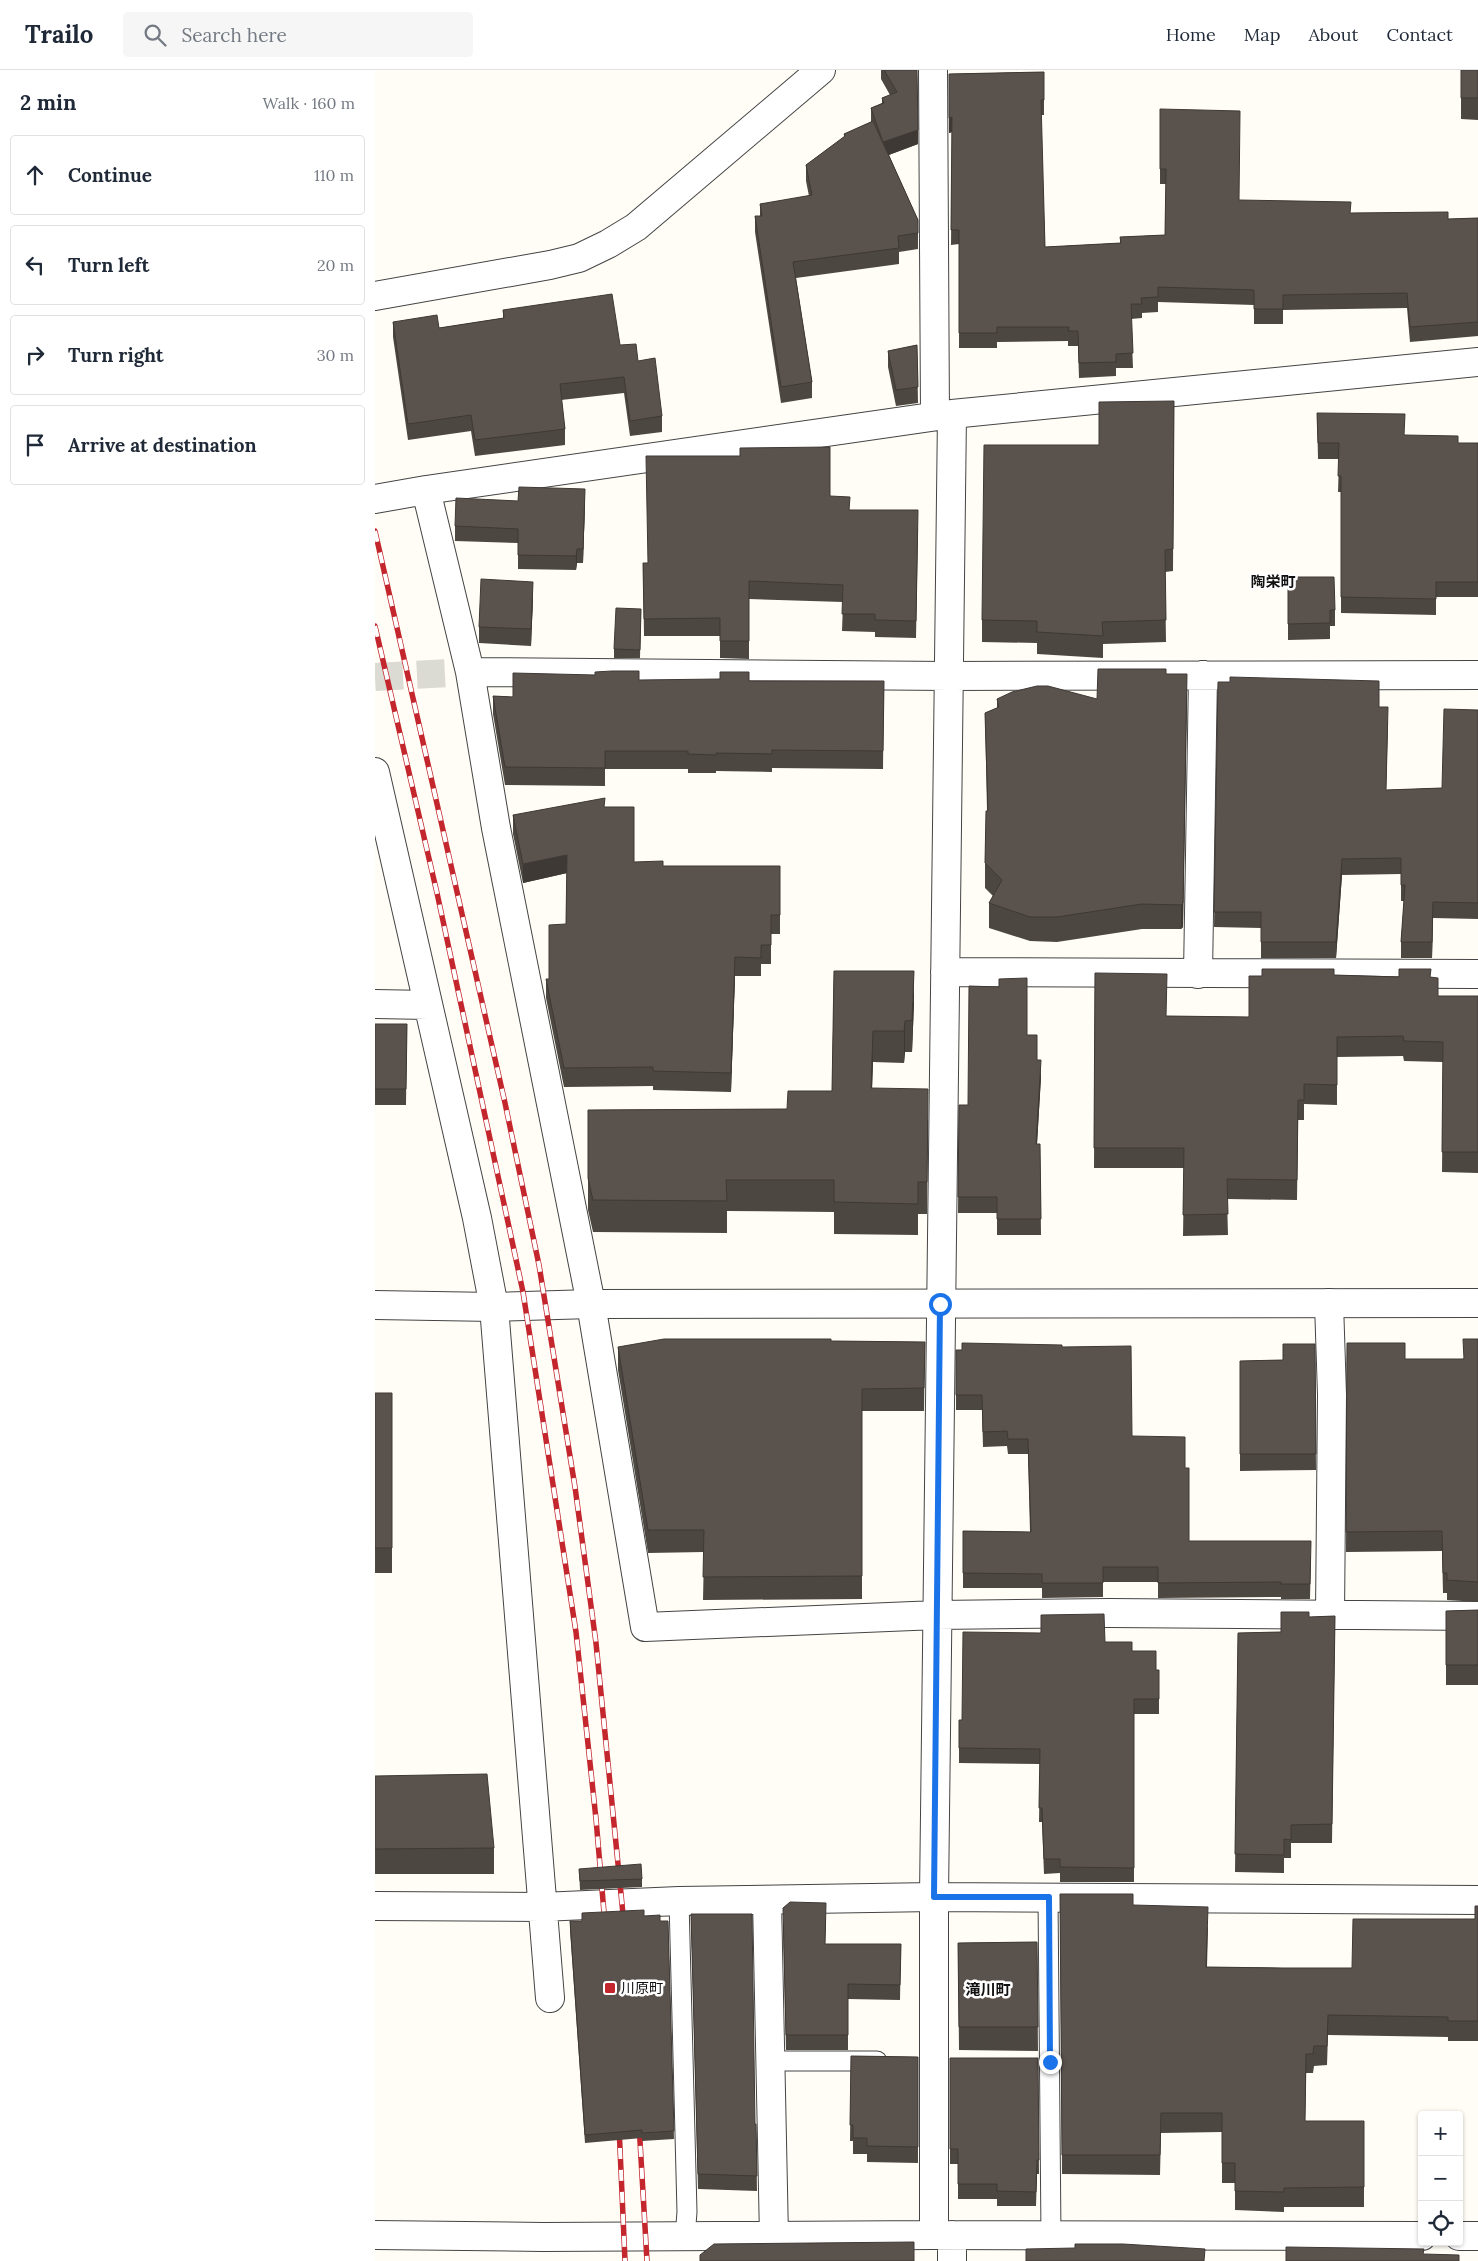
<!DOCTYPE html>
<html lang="en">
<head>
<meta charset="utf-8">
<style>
  body { margin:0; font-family:Lora,"Noto Sans JP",serif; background:#f6f6f7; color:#1f2937 }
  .controls { position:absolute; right:15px; bottom:15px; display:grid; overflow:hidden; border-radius:5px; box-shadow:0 1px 4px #0004 }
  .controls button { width:45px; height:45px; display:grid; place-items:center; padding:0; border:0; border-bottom:1px solid #e0e1e3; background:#fff; color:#1f2937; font:25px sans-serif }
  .stop { position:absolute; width:15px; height:15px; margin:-11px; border:4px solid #1a73e8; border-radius:50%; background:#fff }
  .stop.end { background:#1a73e8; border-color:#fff; box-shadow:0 1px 5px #0008 }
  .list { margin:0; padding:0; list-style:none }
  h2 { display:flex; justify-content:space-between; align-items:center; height:65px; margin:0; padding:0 20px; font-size:21px }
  h2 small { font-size:16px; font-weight:400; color:#747a83 }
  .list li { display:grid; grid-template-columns:32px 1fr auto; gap:15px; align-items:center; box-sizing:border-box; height:80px; margin:0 10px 10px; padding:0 10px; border:1px solid #e0e1e3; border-radius:5px }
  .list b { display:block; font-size:19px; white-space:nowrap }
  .list em { font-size:16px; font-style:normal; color:#747a83 }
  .icon { flex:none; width:28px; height:28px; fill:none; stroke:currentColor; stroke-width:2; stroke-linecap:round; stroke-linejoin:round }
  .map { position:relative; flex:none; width:1103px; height:2191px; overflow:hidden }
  header { display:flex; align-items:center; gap:30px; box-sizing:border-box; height:70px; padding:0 25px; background:#fff; border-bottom:1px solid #e0e1e3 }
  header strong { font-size:24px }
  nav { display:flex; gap:28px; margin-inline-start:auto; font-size:18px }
  .search { width:350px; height:45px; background:#f6f6f7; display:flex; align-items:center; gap:12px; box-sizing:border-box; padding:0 18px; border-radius:5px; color:#747a83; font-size:19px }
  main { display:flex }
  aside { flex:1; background:#fff }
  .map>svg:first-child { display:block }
</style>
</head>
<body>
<header>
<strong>Trailo</strong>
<div class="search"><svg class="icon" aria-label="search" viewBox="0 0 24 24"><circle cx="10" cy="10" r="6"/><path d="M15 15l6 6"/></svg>Search here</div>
<nav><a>Home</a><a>Map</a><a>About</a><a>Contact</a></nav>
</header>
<main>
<aside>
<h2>2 min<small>Walk · 160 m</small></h2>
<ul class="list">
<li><svg class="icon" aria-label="ahead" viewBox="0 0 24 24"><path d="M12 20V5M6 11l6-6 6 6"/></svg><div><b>Continue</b></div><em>110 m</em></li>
<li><svg class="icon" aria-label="left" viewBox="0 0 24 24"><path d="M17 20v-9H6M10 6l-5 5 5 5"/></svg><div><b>Turn left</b></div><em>20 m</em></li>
<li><svg class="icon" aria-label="right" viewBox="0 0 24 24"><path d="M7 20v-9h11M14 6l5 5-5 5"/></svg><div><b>Turn right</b></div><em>30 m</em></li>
<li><svg class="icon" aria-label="arrive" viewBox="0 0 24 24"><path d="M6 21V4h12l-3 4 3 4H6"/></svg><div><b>Arrive at destination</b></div></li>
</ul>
</aside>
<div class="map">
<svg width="1103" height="2191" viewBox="0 0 1103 2191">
  <rect width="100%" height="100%" fill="#fffdf5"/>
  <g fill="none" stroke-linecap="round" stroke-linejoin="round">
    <path stroke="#dbdad3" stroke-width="28" stroke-dasharray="28 14" stroke-linecap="butt" d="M0 607 95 602"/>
    <g stroke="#444" stroke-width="21">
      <path id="service" d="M673 1827 676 2166
        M304 1831 312 2142 310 2167
        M396 1991H502"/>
    </g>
    <g stroke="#444" stroke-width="30">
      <path id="minor" d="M558 0 560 346
        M0 226 175 195 204 188 233 174 261 157 446 0
        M51 420 95 602 121 758 216 1234 270 1557 562 1545 734 1543 1103 1546
        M0 429 51 420 577 344 1103 292
        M95 602 573 606 1103 605
        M0 702 102 1148 119 1237 175 1928
        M570 902 1103 904
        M823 904 828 605
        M0 934 53 935
        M954 1233 957 1325 955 1545
        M392 1830 399 2167
        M0 1836 166 1837 304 1831 559 1827 1103 1830
        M559 2165V1827L577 344
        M1084 2166H1103
        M168 2167 559 2165 1047 2166
        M577 2191V2165"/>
    </g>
    <g stroke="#444" stroke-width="30">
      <path id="tertiary" d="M0 1235 119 1237 216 1234 1103 1233
        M0 2165 168 2167"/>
    </g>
    <use href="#service" stroke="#fff" stroke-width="19"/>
    <use href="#minor" stroke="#fff" stroke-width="28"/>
    <use href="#tertiary" stroke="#fff" stroke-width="28"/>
    <g stroke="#c4262e" stroke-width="5.5">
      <path id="rail" d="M0 461 130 1033 164 1195 200 1417 221 1573 249 1854
        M0 556 62 823 148 1222 201 1562 221 1749 230 1854
        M264 2054 272 2191
        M244 2056 250 2191"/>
    </g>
    <use href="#rail" stroke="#fff" stroke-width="4" stroke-dasharray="11" stroke-linecap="butt"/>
  </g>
  <path fill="#4d4742" d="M506 0H542L543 74 514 85 543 150V179L524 182V194L421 208 437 312V328L406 333 380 162V146H385V134L434 126 431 111V95L469 67V64L496 52V38L507 33V28L515 25 506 9Z
    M1086 0H1103V50L1086 49Z
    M669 2V45H666L670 177 745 173V167L790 165 791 114H785V39L864 130 976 143 1073 149 1103 148V266L1035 272 1032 238 908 240V254H879V235L783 232V242L767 243V248L756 249 758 298H741V306L704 308 703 276H693V271L622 272V278H584V174L576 175 577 62 574 63V4Z
    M128 240 245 275 263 291 287 346V362L255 366 249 323 186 330 190 359V375L100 386 96 361 33 370 18 267V252L64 258 128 248Z
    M542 275 543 333 521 336 513 297V281Z
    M799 331 798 501 790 502 791 572 728 574V588L662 584V573L607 572V550L724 375Z
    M942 343 1030 365 1083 373H1103V527H1061V545L966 543V422H963L964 389H943Z
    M455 426 475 440 543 457 541 568 500 567V562L467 561 468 532 374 529V589L345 588V566H269L268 493H273Z
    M143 431 210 433 208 493H202L201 500 143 499V473L80 471V456Z
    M913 507 960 540V556H955V569L913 570Z
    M158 528 156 576 104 573V557Z
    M266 539 265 588H239V579Z
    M791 604 812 628 808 857 806 859H767L682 872 655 871 614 858V833L618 826 610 818V793L612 741 610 643 622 638V629H722Z
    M220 605 264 610 509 611 508 699 397 698V702L341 701V703H313V699H230V716L130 715 118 644V626L138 627Z
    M843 612 1004 637 1013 653 1011 720 1067 718 1103 640V849L1058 848 1057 888H1026V872L1029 831H1026V804L967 805 961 888H886V858L839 857Z
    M229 737 259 792 288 796H405V864H396V894H386V906H360L356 1022 278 1020V1016L189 1017 171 928V909H174L191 854 192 803 148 813 138 764V745Z
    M459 901 539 933 537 982H530L529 993 498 992 497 1018 553 1050 552 1144H543V1165L459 1164V1142L352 1141V1163L218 1162 213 1140V1040L412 1039 457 1021Z
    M720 903 791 946 874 947 959 905 1056 907 1063 926H1103V1103L1067 1102 1068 992 1029 991 1028 986 962 987V1035L929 1034V1050H923L922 1130 852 1129 853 1165 808 1166 809 1098H719Z
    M0 954H32L31 1035H0Z
    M652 965 662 990 666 1007 662 1074H665L666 1165H622V1143H583L584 1035H593Z
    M1103 1269V1532L1072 1530V1523H1068L1067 1481 971 1482 972 1273 1030 1289H1088Z
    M456 1271 550 1272 549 1341H487V1529L328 1530 329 1482 273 1483 243 1300V1277Z
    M940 1274 941 1400 865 1401V1291L908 1290Z
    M687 1277 757 1366 810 1398 814 1471 936 1486 935 1529H906V1527L783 1528V1512H728V1527L667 1528V1518H588V1461L655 1462 653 1384H633L632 1376 608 1377 607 1340H581V1325Z
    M0 1323H17V1503H0Z
    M1103 1540V1615H1071V1541Z
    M960 1546 957 1773H916V1788H909V1803L860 1802 863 1563 906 1562 934 1547Z
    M730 1572 757 1581 781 1600H784V1644H759V1812H685V1803L669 1804 667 1752H664L665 1694 584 1693V1650H587Z
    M0 1706 119 1778V1804H0Z
    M204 1799 267 1809V1817L205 1820Z
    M685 1824 758 1835 833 1857 832 1897 907 1898H977L1100 1849 1103 1836V1971H1073V1967L953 1965 952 1995 939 1996 938 2003H931L930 2051H989V2137H909V2142L860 2140V2113H847V2062L786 2063 785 2105 687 2104Z
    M207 1843 269 1846 285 1851H293L299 2069 267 2071V2068L210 2073 195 1860V1851H207Z
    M316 1844 380 2054H381L382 2121 323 2119Z
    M451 1848 450 1874H526L525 1930 473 1929V1980H411L408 1854Z
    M662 1872 663 1981 584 1980 583 1873Z
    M476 1986 543 1987V2093L492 2092V2084H478V2071H475Z
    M575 1988H663L664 2104H662L661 2136H622V2129H583V2094H575Z"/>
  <path fill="#3f3936" d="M577 47V62L574 63V48Z
    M543 60V74L508 87V72Z
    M210 419V433L208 493V479Z
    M202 479V493L201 500V486Z
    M158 512V528L156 576V559Z
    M812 604 808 857 806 859V835Z
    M192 785V803L148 813V794Z
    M967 789V805L961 888V872Z
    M1058 832V848L1057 888V872Z
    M360 887V906L356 1022V1003Z
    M539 901V933L537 982V950Z
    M530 951V982L529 993V961Z
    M498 961V992L496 1049V1018Z
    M666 990V1007L661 1090V1074Z"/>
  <path fill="#5a524d" stroke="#3f3936" d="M509 0H542L543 60 508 72 496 38 509 33 507 28 522 22Z
    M1086 0H1103V28H1086Z
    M669 2V30H666L670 177 746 173 745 167 790 165 791 99H785V39L865 41 864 130 976 132 975 143 1073 142V149L1103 148V252L1035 257 1032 223 908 225V239H879V220L783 217V227L766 228 767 234H756L758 283 741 284V292L704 293 703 261H693L694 257H622V263H584V160H576L577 47 574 48V4Z
    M498 51 543 150V163L523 166 524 178 418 192 437 312 406 317 380 146H387L385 134 437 125 431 95 470 66 469 64Z
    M237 224 245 275 261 274 263 291 280 288 287 346 255 351 249 307 185 314 190 359 100 370 96 345 33 354 18 252 62 245 64 258 129 248 128 240Z
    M542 275 543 317 521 320 513 281Z
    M799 331 798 479 790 480 791 550 727 552 728 566 662 562V551L607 550 609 375H724V332Z
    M942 343 1030 344 1029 365 1083 366V373H1103V512H1061V529L966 527V406H963L964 373H943Z
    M455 377V426L475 427 474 440H543L541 551 500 550V544H467L468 515 374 511V571H345V548L269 549 268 493H273L271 386H365V378Z
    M144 417 210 419 208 479H202L201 486 143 485V459L80 456 81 428 143 431Z
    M913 507H959L960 540H955V553L913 554Z
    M106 509 158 512 156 559 104 557Z
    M241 538 266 539 265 580 239 579Z
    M723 599H791V604H812L808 833 806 835 767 834 682 847H655L614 833 627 810 610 793 611 741H613L610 643 624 637 622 629 637 622 662 616H673L722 629Z
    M237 601H264V610L345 609V602H374V611H509L508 681 397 680V684L341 683V685L313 684V681H230V698L130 697 118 626 138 627V603L220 605V602Z
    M855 607 1004 611V637H1013L1011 720 1067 718 1069 639 1103 640V833L1058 832 1057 872H1026L1030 815H1026V788L967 789 961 872H886V842H839L843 612H855Z
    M230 728 229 737H259V792L288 791V796H405V845H396V875H386V888L360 887 356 1003 278 1001V997L189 998 171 909H174V855L191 854 192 785 148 794 138 745Z
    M887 899H959V905L1024 907V899H1056L1055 907 1063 908V926H1103V1082H1067L1068 972 1029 971 1028 966 962 967V1015L929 1014V1030H923L922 1110 852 1109 853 1144 808 1145 809 1078H719L720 903 792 904 791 946 874 947V906H887Z
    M459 901H539L537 950 530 951 529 961H498L496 1018 553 1019 552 1112H543V1134L459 1132V1110H351L352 1131 218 1130 213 1108V1040L412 1039 413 1021H457Z
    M652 908V965H662V990H666L661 1074H665L666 1149H622V1127H583L584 1035H593L594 916 624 917V909Z
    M0 954H32L31 1019H0Z
    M289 1269H456V1271L550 1272 549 1318 487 1319V1506L328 1507 329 1460H273L243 1277Z
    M1088 1269H1103V1512L1072 1510V1503H1068L1067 1461 971 1462 972 1273H1030V1289H1089Z
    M587 1273 687 1275V1277L756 1276 757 1366 810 1367V1398H814V1471H936L935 1514H906V1512L783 1513V1497H728V1513H667V1504L588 1503V1461L656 1462 653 1369H633L632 1361 608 1362 607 1325H581V1280H587Z
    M908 1274H940L941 1384H865V1291L908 1290Z
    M0 1323H17V1478H0Z
    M1103 1540V1595H1071V1541Z
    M906 1542H934V1547L960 1546 957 1754 916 1755V1770L909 1769V1785L860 1784 863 1563 906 1562Z
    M729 1544 730 1572H757V1581H781V1600H784V1629H759V1798L685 1797V1789H669L667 1738H664L665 1679 584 1678V1650H587L588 1562 666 1563V1545Z
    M112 1704 119 1778 0 1779V1706Z
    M266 1794 267 1809 205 1811 204 1799Z
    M685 1824H758V1835L833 1837 831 1897 907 1898H977L978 1849H1100V1836H1103V1951H1073V1947L953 1945 952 1976H939L938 1984H931L930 2051H989V2117L909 2118V2122L860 2121V2093H847V2043H786L785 2085H687Z
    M415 1832 451 1833 450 1874H526L525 1915 473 1914V1965H411L408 1838Z
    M269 1840V1846L285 1845V1851H293L299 2061 267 2063V2060L210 2065 195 1851H207V1843Z
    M316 1844H377L380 2054H381L382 2106 323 2104Z
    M662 1872 663 1957H584L583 1873Z
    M476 1986 543 1987V2077L492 2076V2068H478V2055H475Z
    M575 1988H663L664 2090H662L661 2122 622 2121V2114H583V2079H575Z
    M539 2172V2191H325V2185L339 2174Z
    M700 2174H748L830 2179 829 2191H651V2179L700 2178Z
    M911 2177 1049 2179 1048 2184 1084 2185V2191H911Z"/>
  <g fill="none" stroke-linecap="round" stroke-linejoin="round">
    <path stroke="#1a73e8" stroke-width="6" d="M565 1234 559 1827H674L675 1992"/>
  </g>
  <rect fill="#c4262e" stroke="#fff" stroke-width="2" x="229" y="1912" width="12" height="12" rx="2.5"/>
  <g text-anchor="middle" stroke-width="5" stroke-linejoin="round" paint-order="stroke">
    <g font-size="14" fill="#111" stroke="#fff" text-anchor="start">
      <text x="246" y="1923">川原町</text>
    </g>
    <g font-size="15" font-weight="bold" fill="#111" stroke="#fff">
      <text x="898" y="517">陶栄町</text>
      <text x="613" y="1925">滝川町</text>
    </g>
  </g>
</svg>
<div class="controls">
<button>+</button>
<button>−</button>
<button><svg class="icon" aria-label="locate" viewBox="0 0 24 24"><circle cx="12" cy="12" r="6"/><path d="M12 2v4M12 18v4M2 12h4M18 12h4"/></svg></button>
</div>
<div class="stop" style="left:565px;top:1234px"></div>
<div class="stop end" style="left:675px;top:1992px"></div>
</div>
</main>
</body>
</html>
